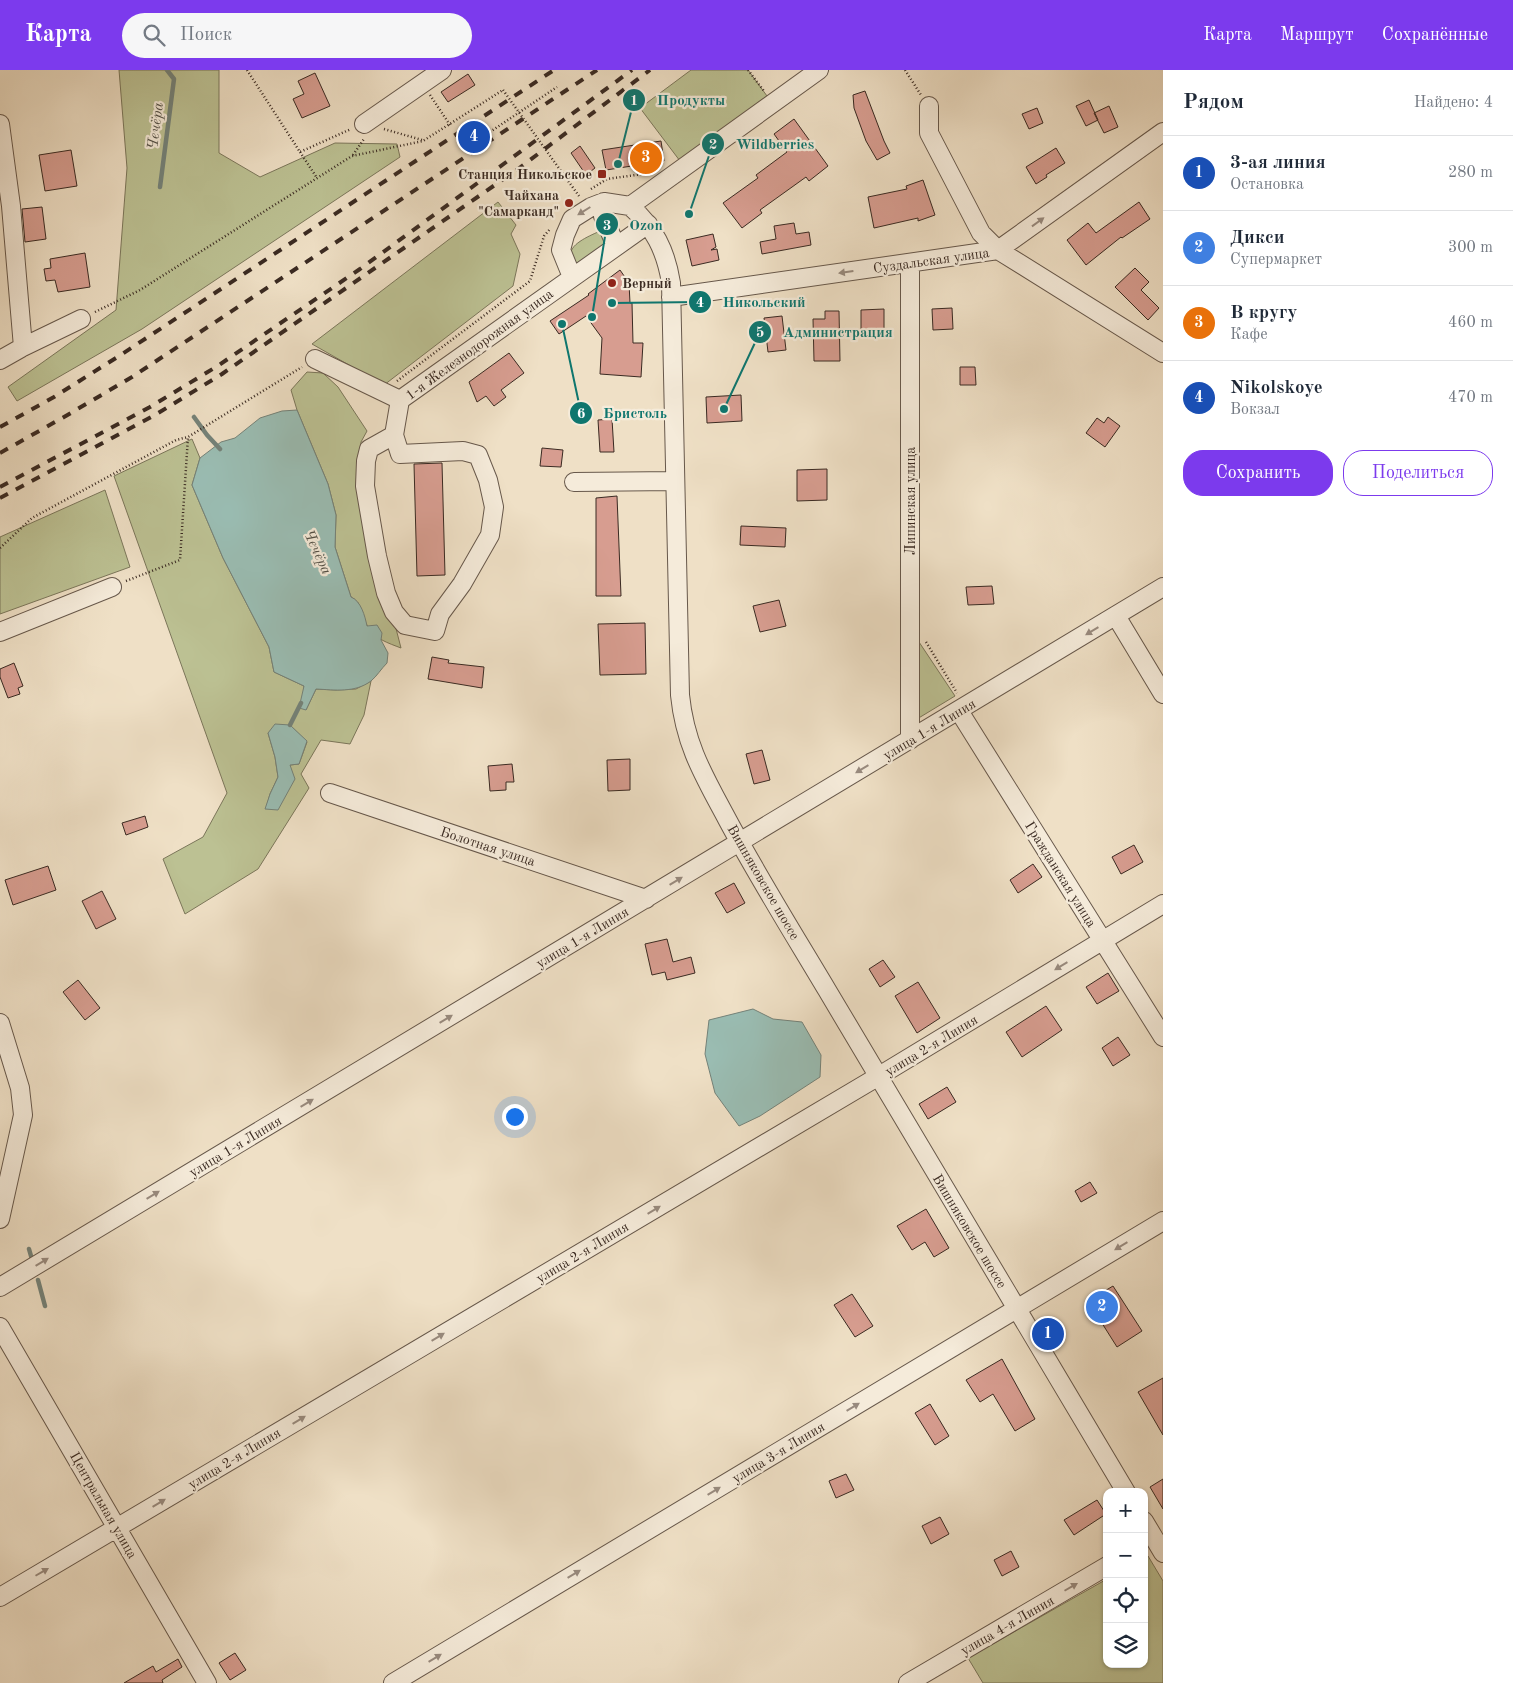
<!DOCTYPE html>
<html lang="ru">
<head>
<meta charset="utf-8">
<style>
  body { margin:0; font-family:"Old Standard TT",serif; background:#f6f6f7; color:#1f2937 }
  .controls { position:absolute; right:15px; bottom:15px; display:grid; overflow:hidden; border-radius:10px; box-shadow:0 1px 4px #0004 }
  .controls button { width:45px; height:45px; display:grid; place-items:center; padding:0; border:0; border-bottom:1px solid #e0e1e3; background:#fff; color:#1f2937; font:25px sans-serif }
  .you { position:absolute; left:514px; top:1046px; width:18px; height:18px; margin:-12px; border:4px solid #fff; border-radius:50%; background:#1a73e8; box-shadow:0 0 0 8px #1a73e833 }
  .badge { display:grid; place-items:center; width:32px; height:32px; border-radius:50%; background:#7c3aed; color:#fff; font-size:16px; font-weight:700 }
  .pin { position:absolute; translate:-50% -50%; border:2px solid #fff; box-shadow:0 1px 5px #0006 }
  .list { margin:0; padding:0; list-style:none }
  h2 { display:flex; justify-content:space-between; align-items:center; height:65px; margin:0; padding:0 20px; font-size:21px }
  h2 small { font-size:16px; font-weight:400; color:#747a83 }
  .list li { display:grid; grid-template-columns:32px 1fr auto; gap:15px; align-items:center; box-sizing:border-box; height:75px; padding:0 20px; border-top:1px solid #e0e1e3 }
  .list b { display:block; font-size:19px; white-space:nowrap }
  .list p { margin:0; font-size:16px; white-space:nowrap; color:#747a83 }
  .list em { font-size:16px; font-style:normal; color:#747a83 }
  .actions { display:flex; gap:10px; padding:15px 20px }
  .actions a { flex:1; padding:11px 0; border:1px solid #7c3aed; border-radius:20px; text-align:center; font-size:18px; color:#7c3aed }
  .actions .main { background:#7c3aed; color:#fff }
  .icon { flex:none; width:28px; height:28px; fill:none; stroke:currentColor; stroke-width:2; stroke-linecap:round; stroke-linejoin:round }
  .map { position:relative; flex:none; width:1163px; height:1613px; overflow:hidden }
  header { display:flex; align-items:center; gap:30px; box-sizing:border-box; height:70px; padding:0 25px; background:#7c3aed; color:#fff }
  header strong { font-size:24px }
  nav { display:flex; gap:28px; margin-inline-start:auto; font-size:18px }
  .search { width:350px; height:45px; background:#f6f6f7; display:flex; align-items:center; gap:12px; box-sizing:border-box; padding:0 18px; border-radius:28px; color:#747a83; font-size:19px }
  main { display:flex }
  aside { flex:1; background:#fff }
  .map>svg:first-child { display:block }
</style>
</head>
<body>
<header>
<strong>Карта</strong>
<div class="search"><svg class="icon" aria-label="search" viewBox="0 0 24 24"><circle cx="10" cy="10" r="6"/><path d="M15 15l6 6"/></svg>Поиск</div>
<nav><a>Карта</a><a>Маршрут</a><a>Сохранённые</a></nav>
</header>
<main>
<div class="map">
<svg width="1163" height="1613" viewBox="0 0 1163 1613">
  <rect width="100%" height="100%" fill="#efe0c6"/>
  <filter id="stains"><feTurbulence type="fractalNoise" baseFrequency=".004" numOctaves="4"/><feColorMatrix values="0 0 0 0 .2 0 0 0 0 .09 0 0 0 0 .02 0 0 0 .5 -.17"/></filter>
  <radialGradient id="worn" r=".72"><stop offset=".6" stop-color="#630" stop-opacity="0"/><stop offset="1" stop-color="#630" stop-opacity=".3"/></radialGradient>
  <path fill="#bcc193" stroke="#7b765a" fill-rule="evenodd" d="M119 0H219V83L260 107 335 73 397 74 400 87 142 259 17 331 8 317 116 240 127 98Z
    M691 0H748L767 26 680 91 640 38Z
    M498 132 516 155 511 164 520 184 513 216 384 315 312 274Z
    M598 162 606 166 608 173 580 193C575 193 572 192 571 186 568 175 589 166 598 162Z
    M307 302 323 303 338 317 367 361 361 372 358 411 401 578C388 573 375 569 368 557 362 548 363 532 351 527L335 477 336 445 328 414 297 340 291 320Z
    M192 369 200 388 192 415 223 488 269 577 274 602 304 616 306 640 316 619 336 620 356 619 371 611 364 645 350 674 321 670 301 704 309 718 258 799 185 844 163 789 203 767 227 723 114 406ZM290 655 307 672 299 694 290 695 266 739 270 724 278 707 275 687 268 663Z
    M105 420 130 497 0 544V467Z
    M919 572 955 626 917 649Z
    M1148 1486 1163 1511V1613H983L968 1588 1107 1509V1594H1144V1488Z"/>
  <path fill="#9abdb3" stroke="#748279" d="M297 340 328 414 336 445 335 477 351 527C361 531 365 546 367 556L377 555 382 563 381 570 388 583 387 593C381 599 377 606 371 611 355 623 335 620 316 619L306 640 299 638 304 616 274 602 269 577 223 488 192 415 200 388 221 372 235 368 260 348 282 341Z
    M275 654 290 655 307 671 299 694 290 695 295 709 278 740 265 739 270 724 278 707 275 687 268 663Z
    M753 939 773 949 802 952 821 985 820 1007 760 1046 739 1056 715 1023 705 984 709 950Z"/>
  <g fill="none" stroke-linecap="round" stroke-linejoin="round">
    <path stroke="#748279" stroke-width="4.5" d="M160 117 174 9 167 0
      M194 347 207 365 220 379
      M290 655 301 633
      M29 1179 33 1193
      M38 1210 45 1236"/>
  </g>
  <path fill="#d79d90" stroke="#3a2a22" d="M315 3 330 36 302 48 293 29 304 24 298 11Z
    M468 4 475 15 448 32 441 22Z
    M865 21 884 71 890 83 877 90 866 71 854 38 853 25Z
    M1089 30 1098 50 1086 56 1076 36Z
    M1109 36 1118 57 1104 63 1094 43Z
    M1037 38 1043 53 1029 59 1022 44Z
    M794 49 828 96 809 111 806 107 760 140 762 143 742 158 723 133 758 108 756 105 787 82 774 64Z
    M661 71 664 91 606 100 602 80Z
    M580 76 595 98 586 105 571 83Z
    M1056 78 1065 93 1046 105 1047 107 1036 114 1026 97Z
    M71 80 77 116 45 121 39 85Z
    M923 110 935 145 918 151V148L874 158 868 127 907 119 906 116Z
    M1139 132 1150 149 1122 168 1121 167 1086 195 1067 170 1088 153 1096 163Z
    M42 137 46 169 25 172 22 139Z
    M794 153 796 164 809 162 811 175 762 184 760 172 776 169 774 156Z
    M713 164 716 177 711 180 717 179 719 190 692 196 686 170Z
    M85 183 90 217 58 222 55 210 46 211 44 199 51 198 50 189Z
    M1135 198 1149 212 1141 220 1159 238 1148 250 1115 217Z
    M620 200 629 213 630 233H632L633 273H643L641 307 600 304 602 268 586 246 559 264 550 251 589 225 588 224Z
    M952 238 953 259 933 260 932 239Z
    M884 239V260H861V240Z
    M825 241H839L840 291H814L813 249H825Z
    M782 246 786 280 768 282 764 248Z
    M509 283 524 303 501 320 506 327 494 336 486 326 477 332 469 312Z
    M960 297H975L976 315H960Z
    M741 325 742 351 707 353 706 327Z
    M1108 347 1120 356 1105 377 1086 363 1097 348 1104 353Z
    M612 349 614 382H600L598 350Z
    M542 378 563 380 561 397 540 396Z
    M442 393 445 505 417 506 414 394Z
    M827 399V430L797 431V400Z
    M617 426 621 526H596V428Z
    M741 456 786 458 785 477 740 475Z
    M992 516 994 534 968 535 966 517Z
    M779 530 786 556 760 562 753 536Z
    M645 553 646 604 600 605 598 554Z
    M432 587 449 590 448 593 484 597 482 618 428 609Z
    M14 593 23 616 18 618 20 624 8 628 0 607V599Z
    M762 680 770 710 754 714 746 684Z
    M630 689V720L608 721 607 690Z
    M512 694 514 712H506V720L490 721 488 696Z
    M145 746 148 757 126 765 122 753Z
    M1134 775 1143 792 1121 804 1112 787Z
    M1033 794 1042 807 1018 823 1010 810Z
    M48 796 56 820 13 835 5 810Z
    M734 813 745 833 727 843 715 823Z
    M102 821 116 849 96 859 82 831Z
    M667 869 673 892 691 887 695 903 667 910 665 902 652 905 645 874Z
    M883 890 895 907 880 917 869 899Z
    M1108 903 1119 921 1097 934 1086 917Z
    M78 910 100 938 85 950 63 922Z
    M918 912 940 948 917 963 895 926Z
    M1046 936 1062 960 1022 987 1006 962Z
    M1118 967 1130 985 1113 996 1102 978Z
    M947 1017 956 1032 928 1049 919 1034Z
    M1090 1112 1097 1123 1081 1132 1075 1121Z
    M926 1139 949 1178 934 1187 925 1172 912 1180 897 1156Z
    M1113 1216 1142 1261 1117 1277 1088 1231Z
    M852 1224 873 1256 855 1267 834 1235Z
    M1002 1289 1035 1349 1015 1361 993 1324 980 1332 966 1310Z
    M1163 1308V1365L1138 1322Z
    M930 1334 949 1366 935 1375 915 1343Z
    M846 1404 854 1420 836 1428 829 1411Z
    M1163 1409V1439L1150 1417Z
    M1097 1430 1106 1444 1074 1465 1064 1450Z
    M940 1447 949 1464 931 1474 922 1456Z
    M1011 1481 1019 1497 1002 1506 994 1490Z
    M235 1583 246 1600 230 1610 219 1593Z
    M178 1589 182 1597 162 1610 163 1613H124L153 1596 156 1602Z"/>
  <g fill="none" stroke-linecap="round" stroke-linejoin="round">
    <g stroke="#67584b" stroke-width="20">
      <path id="minor" d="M929 36V63L981 163 998 180 1163 283
        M0 54 11 136 23 277
        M364 54 442 0
        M604 132 603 146 616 176
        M630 136C654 157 666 181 671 213L680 625C685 675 704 706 727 749 758 807 793 863 827 920 927 1087 1026 1255 1126 1422
        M630 136 819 0
        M910 193V670
        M572 207 561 180 565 165 572 149 591 137 604 132 630 136
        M671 227 998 180 1163 62
        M315 289 400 330 648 154
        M0 290 23 277 81 249
        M394 365 369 379 366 391 365 416 377 486 386 523 394 542 405 555 435 561 440 544 462 514 490 465 494 437 488 410 478 385 463 381 400 384 394 365 400 330
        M574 412 675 411
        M1116 546 1163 624
        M0 562 112 517
        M959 641 1163 967
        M330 723 646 829
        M0 953 20 1018 23 1045 0 1149
        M0 1217 1163 517
        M0 1257 207 1613
        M1144 1451 1163 1483
        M0 1527 879 1006 1163 834
        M393 1613 1163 1151
        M908 1613 1107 1496"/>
    </g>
    <path stroke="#3a2a22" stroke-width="2.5" stroke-dasharray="1 2.5" stroke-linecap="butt" d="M247 0 300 82 351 59
      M748 0 764 21
      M905 0 921 25
      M430 25 450 55
      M384 59 422 70
      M484 66 557 17
      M300 82 317 108
      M353 85 364 69
      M558 97 579 126
      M591 119 607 109 650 103
      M95 242 140 220 352 86 423 71 503 20
      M397 311 530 211 544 166 550 159
      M0 478 32 448 176 370 188 367 302 297
      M126 511 180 490 188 367
      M926 572 957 623"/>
    <use href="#minor" stroke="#f5ebda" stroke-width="18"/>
    <path stroke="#3a2a22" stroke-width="4" stroke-dasharray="9 9" stroke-linecap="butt" d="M0 357 54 327 119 286 554 0
      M0 383 64 347 132 307 597 0
      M0 417 150 337 216 297 360 199 632 0
      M0 428 155 345 222 304 518 99 650 0"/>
    <path stroke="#3a2a22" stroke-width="2.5" stroke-dasharray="1 2.5" stroke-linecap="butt" d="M503 20 558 97"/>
  </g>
  <defs><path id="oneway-solid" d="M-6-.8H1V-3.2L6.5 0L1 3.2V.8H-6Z" transform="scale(1.25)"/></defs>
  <g fill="#988a7e">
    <use href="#oneway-solid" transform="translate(584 141) rotate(148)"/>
    <use href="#oneway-solid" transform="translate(1038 152) rotate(-36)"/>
    <use href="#oneway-solid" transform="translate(846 202) rotate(172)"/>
    <use href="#oneway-solid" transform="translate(1092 561) rotate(149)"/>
    <use href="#oneway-solid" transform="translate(862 699) rotate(149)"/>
    <use href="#oneway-solid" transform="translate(676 811) rotate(-31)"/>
    <use href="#oneway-solid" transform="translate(1061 896) rotate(149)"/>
    <use href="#oneway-solid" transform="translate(446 949) rotate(-31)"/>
    <use href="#oneway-solid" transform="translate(307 1033) rotate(-31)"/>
    <use href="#oneway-solid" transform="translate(153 1125) rotate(-31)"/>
    <use href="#oneway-solid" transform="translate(654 1140) rotate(-31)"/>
    <use href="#oneway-solid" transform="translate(1121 1176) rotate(149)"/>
    <use href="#oneway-solid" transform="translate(42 1192) rotate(-31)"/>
    <use href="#oneway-solid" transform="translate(438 1267) rotate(-31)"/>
    <use href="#oneway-solid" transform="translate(853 1337) rotate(-31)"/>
    <use href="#oneway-solid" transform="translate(299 1350) rotate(-31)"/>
    <use href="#oneway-solid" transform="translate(714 1421) rotate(-31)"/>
    <use href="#oneway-solid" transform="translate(159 1433) rotate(-31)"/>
    <use href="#oneway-solid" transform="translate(42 1502) rotate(-30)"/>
    <use href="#oneway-solid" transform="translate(574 1504) rotate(-31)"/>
    <use href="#oneway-solid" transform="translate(1071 1517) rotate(-30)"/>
    <use href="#oneway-solid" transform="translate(435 1588) rotate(-31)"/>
  </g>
  <g fill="#8f2418" stroke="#f5ebda" stroke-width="2">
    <rect x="597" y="99" width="10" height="10" rx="2.5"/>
    <circle cx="569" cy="133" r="5"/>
    <circle cx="612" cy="213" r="5"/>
  </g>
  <g text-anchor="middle" stroke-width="4.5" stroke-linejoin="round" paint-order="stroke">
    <g font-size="14" font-weight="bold" fill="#3a2a22" stroke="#f5ebda" text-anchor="end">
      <text x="592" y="109">Станция Никольское</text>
      <text x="559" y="130">Чайхана<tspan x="559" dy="16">"Самарканд"</tspan></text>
      <text x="622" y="218" text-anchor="start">Верный</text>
    </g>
    <g font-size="14" fill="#3a2a22" stroke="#f5ebda">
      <text transform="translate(931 190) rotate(-8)" y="5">Суздальская улица</text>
      <text transform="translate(479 274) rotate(-36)" y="5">1-я Железнодорожная улица</text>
      <text transform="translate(910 431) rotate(-90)" y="5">Липинская улица</text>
      <text transform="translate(929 659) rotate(-31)" y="5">улица 1-я Линия</text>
      <text transform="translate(488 776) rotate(18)" y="5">Болотная улица</text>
      <text transform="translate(1061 804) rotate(58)" y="5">Гражданская улица</text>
      <text transform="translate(764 812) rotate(60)" y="5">Вишняковское шоссе</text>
      <text transform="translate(582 867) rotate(-31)" y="5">улица 1-я Линия</text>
      <text transform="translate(931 975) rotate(-31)" y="5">улица 2-я Линия</text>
      <text transform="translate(235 1076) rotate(-31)" y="5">улица 1-я Линия</text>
      <text transform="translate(970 1161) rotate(59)" y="5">Вишняковское шоссе</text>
      <text transform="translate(582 1182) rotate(-31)" y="5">улица 2-я Линия</text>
      <text transform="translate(778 1382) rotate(-31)" y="5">улица 3-я Линия</text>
      <text transform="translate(234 1388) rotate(-31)" y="5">улица 2-я Линия</text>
      <text transform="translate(104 1435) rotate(60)" y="5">Центральная улица</text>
      <text transform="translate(1007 1555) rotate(-30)" y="5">улица 4-я Линия</text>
    </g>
    <g font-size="15" font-style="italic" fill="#524f46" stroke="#f5ebda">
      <text transform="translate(155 56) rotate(-83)" y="5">Чечёра</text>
      <text transform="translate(318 482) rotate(65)" y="5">Чечёра</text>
    </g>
  </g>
  <path fill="none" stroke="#0f766e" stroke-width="2" d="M618 94L634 30M689 144L713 74M592 247L607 154M612 233L700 232M724 339L760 262M562 254L581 343"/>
  <g fill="#0f766e" stroke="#f5ebda" stroke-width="2">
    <circle cx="618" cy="94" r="5"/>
    <circle cx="689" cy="144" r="5"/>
    <circle cx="592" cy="247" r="5"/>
    <circle cx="612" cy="233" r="5"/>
    <circle cx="724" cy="339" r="5"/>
    <circle cx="562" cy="254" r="5"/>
    <circle cx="634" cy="30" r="12"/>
    <circle cx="713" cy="74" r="12"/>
    <circle cx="607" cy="154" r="12"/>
    <circle cx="700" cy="232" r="12"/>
    <circle cx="760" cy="262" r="12"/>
    <circle cx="581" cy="343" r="12"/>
  </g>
  <g font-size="15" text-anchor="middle" font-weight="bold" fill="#fff">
    <text x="634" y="35">1</text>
    <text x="713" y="79">2</text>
    <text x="607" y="160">3</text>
    <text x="700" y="237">4</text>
    <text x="760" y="267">5</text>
    <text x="581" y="348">6</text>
  </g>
  <g font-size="15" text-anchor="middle" font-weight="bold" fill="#0f766e" stroke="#f5ebda" stroke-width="4.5" stroke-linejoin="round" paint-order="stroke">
    <text x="691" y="35">Продукты</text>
    <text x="775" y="79">Wildberries</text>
    <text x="646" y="160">Ozon</text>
    <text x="764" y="237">Никольский</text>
    <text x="838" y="267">Администрация</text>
    <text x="635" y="348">Бристоль</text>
  </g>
  <rect width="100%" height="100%" filter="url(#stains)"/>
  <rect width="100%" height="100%" fill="url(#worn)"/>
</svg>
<div class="controls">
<button>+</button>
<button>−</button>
<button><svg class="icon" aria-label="locate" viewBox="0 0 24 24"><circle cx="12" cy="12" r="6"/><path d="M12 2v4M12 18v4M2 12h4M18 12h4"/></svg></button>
<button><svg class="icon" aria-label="layers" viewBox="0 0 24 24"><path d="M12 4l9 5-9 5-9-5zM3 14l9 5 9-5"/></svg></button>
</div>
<div class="you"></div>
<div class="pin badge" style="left:1048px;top:1264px;background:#1a4fb4">1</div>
<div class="pin badge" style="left:1102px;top:1237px;background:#3f7fe0">2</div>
<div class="pin badge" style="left:646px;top:88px;background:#e8710a">3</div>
<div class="pin badge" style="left:474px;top:67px;background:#1a4fb4">4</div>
</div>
<aside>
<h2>Рядом<small>Найдено: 4</small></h2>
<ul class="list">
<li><span class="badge" style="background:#1a4fb4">1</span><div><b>3-ая линия</b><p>Остановка</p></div><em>280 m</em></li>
<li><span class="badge" style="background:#3f7fe0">2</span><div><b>Дикси</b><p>Супермаркет</p></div><em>300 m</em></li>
<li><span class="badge" style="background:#e8710a">3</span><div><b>В кругу</b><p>Кафе</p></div><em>460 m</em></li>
<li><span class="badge" style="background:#1a4fb4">4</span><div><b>Nikolskoye</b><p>Вокзал</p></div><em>470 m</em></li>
</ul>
<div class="actions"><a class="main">Сохранить</a><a>Поделиться</a></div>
</aside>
</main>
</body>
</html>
